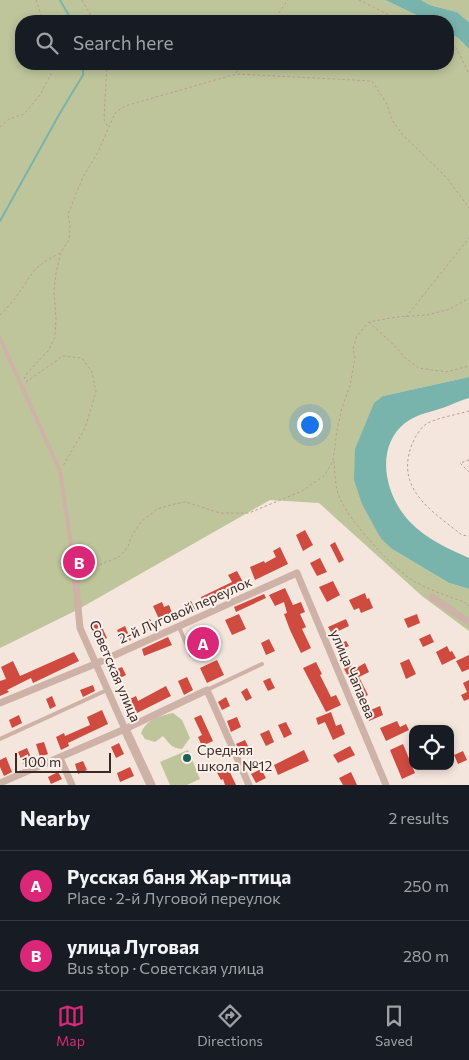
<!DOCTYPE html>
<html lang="en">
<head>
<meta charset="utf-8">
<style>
  body { margin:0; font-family:Commissioner,sans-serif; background:#20242c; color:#f1f3f6 }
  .controls { position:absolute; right:15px; bottom:15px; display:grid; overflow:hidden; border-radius:10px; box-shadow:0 2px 8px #0003 }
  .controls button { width:45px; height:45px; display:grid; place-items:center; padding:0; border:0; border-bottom:1px solid #363941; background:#171b24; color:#f1f3f6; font:25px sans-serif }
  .scale { position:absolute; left:15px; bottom:12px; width:96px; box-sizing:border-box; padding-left:5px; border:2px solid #3a2b28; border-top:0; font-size:14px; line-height:18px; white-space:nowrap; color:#3a2b28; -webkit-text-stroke:4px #fbf0ea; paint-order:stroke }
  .you { position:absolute; left:309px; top:424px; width:18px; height:18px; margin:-12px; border:4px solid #fff; border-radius:50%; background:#1a73e8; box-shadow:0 0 0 8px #1a73e833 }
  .badge { display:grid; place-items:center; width:32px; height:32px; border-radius:50%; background:#db2777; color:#fff; font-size:16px; font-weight:700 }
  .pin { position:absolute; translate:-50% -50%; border:2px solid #fff; box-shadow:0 1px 5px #0006 }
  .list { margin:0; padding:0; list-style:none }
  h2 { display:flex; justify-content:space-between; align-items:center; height:65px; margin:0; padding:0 20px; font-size:21px }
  h2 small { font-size:16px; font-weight:400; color:#9ea1a6 }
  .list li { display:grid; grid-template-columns:32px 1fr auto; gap:15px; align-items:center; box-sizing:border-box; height:70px; padding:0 20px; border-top:1px solid #363941 }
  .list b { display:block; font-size:19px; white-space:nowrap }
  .list p { margin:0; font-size:16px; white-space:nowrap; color:#9ea1a6 }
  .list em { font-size:16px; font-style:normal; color:#9ea1a6 }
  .icon { flex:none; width:28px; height:28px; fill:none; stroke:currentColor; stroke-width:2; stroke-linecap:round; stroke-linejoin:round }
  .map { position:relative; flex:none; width:469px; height:785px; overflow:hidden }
  .search { position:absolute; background:#171b24; box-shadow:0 2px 8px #0003; left:15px; right:15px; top:15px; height:55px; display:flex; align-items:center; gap:12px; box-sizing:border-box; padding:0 18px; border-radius:20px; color:#9ea1a6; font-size:19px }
  .sheet { height:205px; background:#171b24 }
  nav { display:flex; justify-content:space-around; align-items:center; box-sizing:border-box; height:70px; border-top:1px solid #363941; background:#171b24; font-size:14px; color:#9ea1a6 }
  nav a { display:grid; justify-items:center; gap:2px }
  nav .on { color:#db2777 }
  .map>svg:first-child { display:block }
</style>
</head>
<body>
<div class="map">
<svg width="469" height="785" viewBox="0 0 469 785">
  <rect width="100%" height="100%" fill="#f4e5dd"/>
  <path fill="#bec59b" d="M0 0H385L429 21H21V64H448V32L458 38 469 49V377L383 396 374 525 381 539 392 549 449 583 469 589V631L422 596 319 503 270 500 77 610 0 648Z
    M421 0H469V22L457 12 430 5Z
    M173 713 182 720 190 738 182 749C171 748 170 744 163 736L155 742 145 739 141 733C147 719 159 716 173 713Z
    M188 750 200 779 187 785H170L160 762Z"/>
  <path fill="#79b4ac" d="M385 0H421L430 5 457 12 469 22V49L458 38 448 32V21H429Z
    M469 377V398C461 400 455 403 448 406 433 412 418 413 405 423 374 448 385 496 410 522 426 539 449 549 469 558V589L449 583 392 549 381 539 362 504 354 480 355 449 374 403 383 396Z"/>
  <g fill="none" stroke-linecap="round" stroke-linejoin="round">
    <path stroke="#79b4ac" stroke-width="2" d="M60 0 72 21
      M0 221 60 113 83 75V64"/>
  </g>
  <path fill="#cf4b40" d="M305 530 313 545 303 551 296 535Z
    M335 542 344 560 339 563 330 545Z
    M280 547 288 564 255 580 250 567 264 561 265 563 276 557 273 551Z
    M320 558 327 572 317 576 310 563Z
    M237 571 244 584 228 592 229 595 217 601 216 599 204 605 201 597 232 582 228 575Z
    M333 581 340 595 327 602 319 587Z
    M285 588 293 605 301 602 305 612 300 614 306 627 302 629 311 648 301 653 290 630 284 614 287 613 284 602 275 606 269 595Z
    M365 593 367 599 369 598 373 608 361 613 359 608 354 610 349 600Z
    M264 594 266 598 236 612 234 607Z
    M191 601 195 609 190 612 185 604Z
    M162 602 164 607 169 605 172 613 159 619 153 606Z
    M239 614 246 629 232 635 225 620Z
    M417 614 420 623 408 628 404 619Z
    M150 619 155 628 148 631 144 622Z
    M346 619 349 626 332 634 328 627Z
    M99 621 107 638 97 643 89 626Z
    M125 626 131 640 123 644 117 630Z
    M430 634 434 642 423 647 419 639Z
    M168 637 172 645 144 656 142 649Z
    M208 637 211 644 199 649 196 643Z
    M269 639 275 651 266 655 261 643Z
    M346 641 349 646 337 651 335 646Z
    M447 646 450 652 452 651 456 658 442 665 436 652Z
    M74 652 79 661 33 683 31 678 7 690 9 692 0 696V681L6 679 1 667 13 661 20 676Z
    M469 655V669L462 672 456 661Z
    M409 659 416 674 406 679 400 663Z
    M217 660 224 675 207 683 200 668Z
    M316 662 322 674 320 675 331 697 336 695 341 705 326 712 303 668Z
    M350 663 353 670 365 663 369 672 359 677 368 695 359 699 356 692 359 691 354 679 350 680 343 667Z
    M122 667 126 675 116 680 112 671Z
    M187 677 193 690 184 695 178 681Z
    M270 678 275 688 268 691 263 681Z
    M469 680V699L464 701 461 695 467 692 463 683Z
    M93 685 95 691 83 697 80 690Z
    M166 686 171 696 129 717 122 703 136 696 138 701Z
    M247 688 252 698 246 701 241 692Z
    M52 696 56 706 50 709 46 699Z
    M226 697 230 706 222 710 218 702Z
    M380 706 383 715 369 721 366 712Z
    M102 710 108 724 68 743 69 746 61 750 56 737 64 733 65 736 90 725 87 717Z
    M331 712 336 726 341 724 345 734 333 740 325 722 318 725 316 718Z
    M19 715 22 723 12 728 9 720Z
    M201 715 213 741 202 746 198 737 202 735 194 718Z
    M237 717 241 727 231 732 227 721Z
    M397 721 400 727 406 724 409 730 386 741 380 728Z
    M286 722 292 734 284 738 278 725Z
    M269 730 274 742 266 746 260 734Z
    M245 740 251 752 242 756 236 744Z
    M44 742 48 754 40 757 36 744Z
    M119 743 124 754 116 758 111 747Z
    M403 744 415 773 402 779 390 750Z
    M350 746 355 755 338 763 333 755Z
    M27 748 33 762 24 766 18 752Z
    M304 750 309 761 278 775 274 765Z
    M463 751 467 760 458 764 454 755Z
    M6 757 12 772 4 776 0 767V760Z
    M83 761 87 770 78 774 75 764Z
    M226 764 236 785H225L223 779 221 780 215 769Z
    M130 767 134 776 120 782 117 773Z
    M261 769 266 778 256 783 251 774Z
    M58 772 62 779 51 784 48 777Z
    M351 772 357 785H343L339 778Z"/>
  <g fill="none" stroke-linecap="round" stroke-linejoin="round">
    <path stroke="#ba9c91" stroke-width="1" stroke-dasharray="2.5 2.5" stroke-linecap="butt" d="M36 0 43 21
      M82 0 94 21
      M359 0 401 21
      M273 21 288 0
      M448 41 457 49 469 74
      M107 64 104 119 108 127
      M236 73 243 64
      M0 127 9 119 24 114 40 95 51 74V64
      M0 315C16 300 22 287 34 271 41 263 51 258 60 253
      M406 317 469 238
      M369 322 397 348 405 358 419 368 446 372 469 366
      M24 379 28 372 48 351 55 337 56 319 54 291 56 273 61 252 69 240 70 226 68 214 83 177 98 152 115 113 125 106 236 74 372 81 387 104 392 120 402 134 447 178 469 208
      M26 382 63 356 82 358 92 372 96 392 85 428 63 466
      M469 411C459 414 437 418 428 423 420 427 414 439 411 447 396 490 433 512 462 535L469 536
      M469 460 460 463 469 472
      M334 461C335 474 335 488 340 499 351 522 387 562 408 577 424 589 446 595 464 602L469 606
      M81 572 119 557 128 547 131 537 141 522 157 509 174 504 186 502 220 513H249L302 491 325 475 333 461 337 430 342 408 350 386 355 358 353 348 357 336 369 322 396 317 427 315 450 309 469 298"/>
    <path stroke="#ceb2a7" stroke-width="4" d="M0 338 60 471 74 564
      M179 627 191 655
      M207 690 262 664
      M0 739 107 690"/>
    <path stroke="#ceb2a7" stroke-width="7" d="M74 564 80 628 125 729
      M432 597 469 622
      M0 703 95 664 297 573 386 785
      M60 758 72 785
      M0 783 125 729 207 690 249 785"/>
    <path stroke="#ceb2a7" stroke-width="9" d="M125 729 151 785"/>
  </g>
  <circle fill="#1a5f58" stroke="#fbf0ea" stroke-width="2" cx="187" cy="758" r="5"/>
  <g text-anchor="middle" stroke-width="4" stroke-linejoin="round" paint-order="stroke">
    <g font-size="14" fill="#3a2b28" stroke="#fbf0ea">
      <text transform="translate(185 610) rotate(-24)" y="5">2-й Луговой переулок</text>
      <text transform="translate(115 671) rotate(67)" y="5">Советская улица</text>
      <text transform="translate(353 674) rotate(67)" y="5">улица Чапаева</text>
    </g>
    <g font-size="14" fill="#3a2b28" stroke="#fbf0ea" text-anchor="start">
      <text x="197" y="755">Средняя<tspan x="197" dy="16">школа №12</tspan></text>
    </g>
  </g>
</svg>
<div class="controls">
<button><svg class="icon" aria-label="locate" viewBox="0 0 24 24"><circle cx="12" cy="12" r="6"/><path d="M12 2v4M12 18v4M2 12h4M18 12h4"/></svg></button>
</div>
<div class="scale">100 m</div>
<div class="you"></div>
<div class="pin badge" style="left:203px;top:643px">A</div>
<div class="pin badge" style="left:79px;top:562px">B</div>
<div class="search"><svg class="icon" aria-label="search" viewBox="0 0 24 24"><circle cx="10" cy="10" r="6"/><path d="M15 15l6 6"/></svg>Search here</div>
</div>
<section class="sheet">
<h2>Nearby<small>2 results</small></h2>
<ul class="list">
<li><span class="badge">A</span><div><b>Русская баня Жар-птица</b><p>Place · 2-й Луговой переулок</p></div><em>250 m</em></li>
<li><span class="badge">B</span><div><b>улица Луговая</b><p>Bus stop · Советская улица</p></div><em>280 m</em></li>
</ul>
</section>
<nav>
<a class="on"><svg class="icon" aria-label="map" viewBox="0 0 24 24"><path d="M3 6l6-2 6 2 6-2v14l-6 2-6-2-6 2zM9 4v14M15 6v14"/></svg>Map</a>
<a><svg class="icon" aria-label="directions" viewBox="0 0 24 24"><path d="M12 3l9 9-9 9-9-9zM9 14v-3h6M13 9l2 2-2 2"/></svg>Directions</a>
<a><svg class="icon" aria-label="saved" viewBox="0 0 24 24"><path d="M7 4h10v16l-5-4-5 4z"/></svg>Saved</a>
</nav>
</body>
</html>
